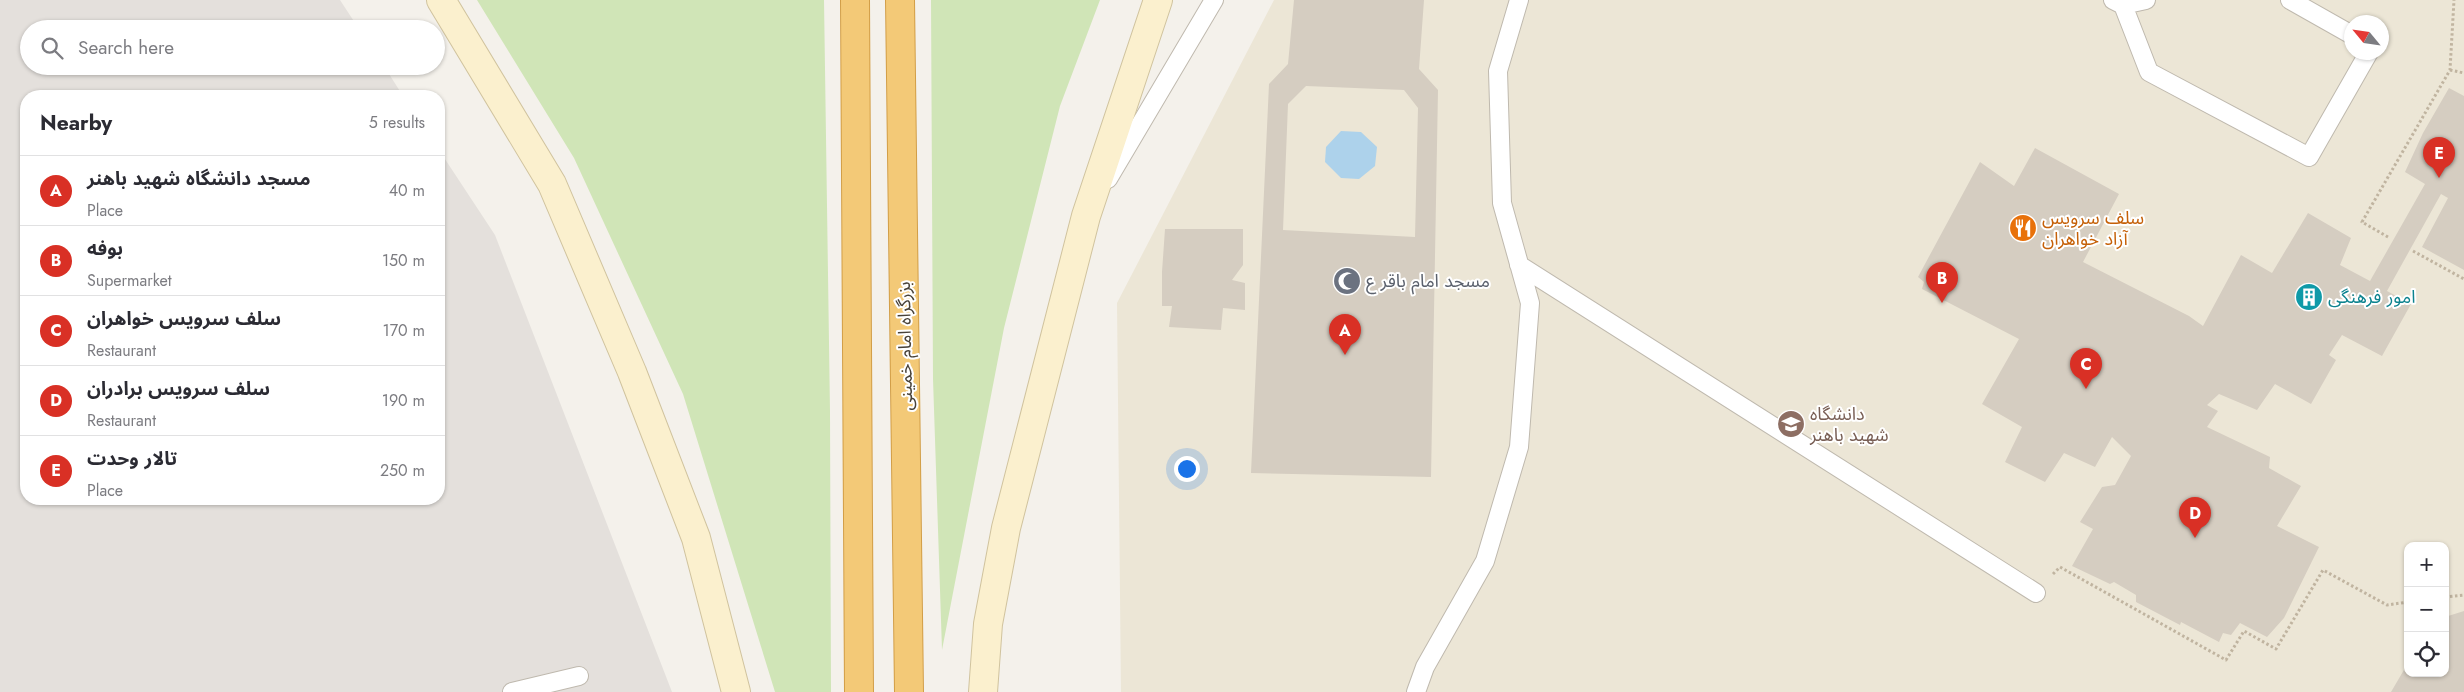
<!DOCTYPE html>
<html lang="en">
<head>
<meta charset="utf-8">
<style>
  body { margin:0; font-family:Jost,"Noto Sans Arabic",sans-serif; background:#f7f7f7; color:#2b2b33 }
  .controls { position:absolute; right:15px; bottom:15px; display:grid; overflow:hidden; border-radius:10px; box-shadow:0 1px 4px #0004 }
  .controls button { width:45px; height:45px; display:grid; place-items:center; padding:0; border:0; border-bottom:1px solid #e1e1e2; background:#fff; color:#2b2b33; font:25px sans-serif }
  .compass { position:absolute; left:2344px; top:15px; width:45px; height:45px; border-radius:50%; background:#fff; box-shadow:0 1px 4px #0004; rotate:299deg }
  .you { position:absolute; left:1186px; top:468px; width:18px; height:18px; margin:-12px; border:4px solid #fff; border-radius:50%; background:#1a73e8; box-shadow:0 0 0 8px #1a73e833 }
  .badge { display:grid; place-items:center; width:32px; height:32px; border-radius:50%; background:#d93025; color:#fff; font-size:16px; font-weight:700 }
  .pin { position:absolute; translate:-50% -41px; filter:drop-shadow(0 1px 2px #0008) }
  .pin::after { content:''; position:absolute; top:26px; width:18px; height:15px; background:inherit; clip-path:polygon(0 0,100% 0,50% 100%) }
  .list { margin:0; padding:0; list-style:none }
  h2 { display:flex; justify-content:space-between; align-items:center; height:65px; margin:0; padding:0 20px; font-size:21px }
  h2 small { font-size:16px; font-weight:400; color:#7c7c81 }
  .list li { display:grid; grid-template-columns:32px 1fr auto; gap:15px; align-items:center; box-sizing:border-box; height:70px; padding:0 20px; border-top:1px solid #e1e1e2 }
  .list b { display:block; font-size:19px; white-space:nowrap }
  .list p { margin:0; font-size:16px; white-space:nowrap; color:#7c7c81 }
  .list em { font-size:16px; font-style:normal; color:#7c7c81 }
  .icon { flex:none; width:28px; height:28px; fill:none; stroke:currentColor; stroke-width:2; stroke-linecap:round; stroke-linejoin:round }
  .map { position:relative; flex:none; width:2464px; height:692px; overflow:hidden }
  .search { position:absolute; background:#fff; box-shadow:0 1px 4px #0004; left:20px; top:20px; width:425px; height:55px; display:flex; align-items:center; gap:12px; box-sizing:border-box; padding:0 18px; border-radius:28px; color:#7c7c81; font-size:19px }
  .panel { position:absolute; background:#fff; box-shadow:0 1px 4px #0004; left:20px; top:90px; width:425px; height:415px; border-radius:20px }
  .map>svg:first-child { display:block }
</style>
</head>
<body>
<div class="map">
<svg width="2464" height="692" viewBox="0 0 2464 692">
  <rect width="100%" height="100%" fill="#f4f1eb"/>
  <path fill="#e4e0dc" d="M0 0H340L359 29H29V66H384L403 96H26V499H439V150L495 235 672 692H0Z"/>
  <path fill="#ece6d6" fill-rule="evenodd" d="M1274 0H2464V692H1121L1117 303ZM2352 22H2382V52H2352ZM2408 546H2445V673H2408Z"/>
  <path fill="#d0e5b7" d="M477 0H824L830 411 831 692H775L683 394 574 158Z
    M931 0H1100L1060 106 1004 328 942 650 933 379Z"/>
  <path fill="#add2eb" d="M1341 131 1361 132 1377 147 1375 166 1359 179 1341 178 1325 162 1326 147Z"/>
  <path fill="#d5cdc1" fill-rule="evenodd" d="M1294 0H1424L1419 69 1438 90 1431 477 1251 473 1269 84 1288 64ZM1306 86 1404 90 1418 108 1415 237 1283 230 1288 104Z
    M2449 88 2464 96V270L2422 247 2448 198 2441 194 2387 291 2411 304 2382 356 2342 335 2329 355 2336 360 2311 404 2275 384 2257 410 2219 394 2207 405 2218 411 2207 427 2270 457 2269 468 2301 486 2277 526 2319 547 2284 618 2267 637 2240 623 2231 635 2223 633 2219 642 2181 622 2180 625 2136 602V595L2114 582 2110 584 2072 566 2093 529 2080 522 2102 487 2115 485 2131 456 2112 437 2095 467 2064 453 2045 482 2005 462 2022 427 1982 404 2019 339 1922 289 1924 282 1918 277 1980 162 2014 186 2035 148 2119 194 2083 262 2189 316 2203 326 2241 255 2272 273 2308 213 2351 238 2340 265 2370 281 2425 184 2405 172 2423 133Z
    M1165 229H1243V265L1232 280 1245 283V310L1223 308 1221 330 1169 327 1172 306H1162V272Z
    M2464 611V692H2391L2408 663V673H2445V617Z"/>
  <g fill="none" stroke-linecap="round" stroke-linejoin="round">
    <g stroke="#bfb9ae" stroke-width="20">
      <path id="lane" d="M2113 0 2123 5 2146 0
        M2290 0 2352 35
        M2123 5 2149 72 2309 157 2369 52
        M1108 179 1214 0
        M1519 265 2036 593
        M512 692 579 676
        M1416 692 1425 667 1485 561 1519 447 1530 303 1502 203 1498 71 1519 0"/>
    </g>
    <g stroke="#d0c39e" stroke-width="30">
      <path id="secondary" d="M441 0 552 184 632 372 696 538 736 692
        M983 692 988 624 1006 528 1086 216 1158 0"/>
    </g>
    <g stroke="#d29e47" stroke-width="30">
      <path id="highway" d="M855 0 859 692
        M900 0 909 692"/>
    </g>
    <path stroke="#c0b4a0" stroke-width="3" stroke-dasharray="2.5 2.5" stroke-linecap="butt" d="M2450 70 2464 73
      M2388 237 2362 222 2450 70 2454 0
      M2413 251 2464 279
      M2053 574 2060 567 2226 660 2244 631 2276 649 2323 570 2387 605 2408 602
      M2445 597 2464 595"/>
    <use href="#lane" stroke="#fff" stroke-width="18"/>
    <use href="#secondary" stroke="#fbf0ce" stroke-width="28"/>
    <use href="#highway" stroke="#f3c977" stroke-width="28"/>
  </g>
  <defs>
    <g id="restaurant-disc" transform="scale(1.4375)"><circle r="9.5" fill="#e8710a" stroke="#fff"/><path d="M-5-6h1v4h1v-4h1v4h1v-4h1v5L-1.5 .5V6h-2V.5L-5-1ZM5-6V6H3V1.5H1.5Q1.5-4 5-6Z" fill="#fff"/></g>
    <g id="mosque-disc" transform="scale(1.4375)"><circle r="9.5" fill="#6b7280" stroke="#fff"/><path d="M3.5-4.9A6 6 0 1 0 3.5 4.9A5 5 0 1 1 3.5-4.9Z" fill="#fff"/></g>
    <g id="building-disc" transform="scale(1.4375)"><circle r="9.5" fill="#0f9aa8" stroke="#fff"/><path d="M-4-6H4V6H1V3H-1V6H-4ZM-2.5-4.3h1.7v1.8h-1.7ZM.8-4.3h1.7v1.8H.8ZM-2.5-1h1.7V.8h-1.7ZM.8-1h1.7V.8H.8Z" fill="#fff"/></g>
    <g id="university-disc" transform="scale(1.4375)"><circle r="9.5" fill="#8d6e63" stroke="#fff"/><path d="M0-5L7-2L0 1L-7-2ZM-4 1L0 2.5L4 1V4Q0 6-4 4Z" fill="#fff"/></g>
  </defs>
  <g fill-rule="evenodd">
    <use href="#restaurant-disc" x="2023" y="228"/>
    <use href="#mosque-disc" x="1347" y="281"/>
    <use href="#building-disc" x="2309" y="297"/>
    <use href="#university-disc" x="1791" y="424"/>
  </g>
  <g text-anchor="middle" stroke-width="4" stroke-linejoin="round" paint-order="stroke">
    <g font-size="18" fill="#c56008" stroke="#fff" text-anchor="start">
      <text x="2042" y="224">سلف سرویس<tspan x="2042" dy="21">آزاد خواهران</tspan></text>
    </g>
    <g font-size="18" fill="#5b616d" stroke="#fff" text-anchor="start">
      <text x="1366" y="287">مسجد امام باقر ع</text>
    </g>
    <g font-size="18" fill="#0d838f" stroke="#fff" text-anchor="start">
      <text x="2328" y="303">امور فرهنگی</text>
    </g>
    <g font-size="18" fill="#484239" stroke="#fff">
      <text transform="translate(905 346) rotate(-91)" y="6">بزرگراه امام خمینی</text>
    </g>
    <g font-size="18" fill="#785e54" stroke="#fff" text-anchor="start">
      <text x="1810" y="420">دانشگاه<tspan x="1810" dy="21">شهید باهنر</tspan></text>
    </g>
  </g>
</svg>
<div class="controls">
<button>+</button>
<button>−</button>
<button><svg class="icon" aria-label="locate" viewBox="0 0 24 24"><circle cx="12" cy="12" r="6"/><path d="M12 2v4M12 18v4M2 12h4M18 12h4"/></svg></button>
</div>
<svg class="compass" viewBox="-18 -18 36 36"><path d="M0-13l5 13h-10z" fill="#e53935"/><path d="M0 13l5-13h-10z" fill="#7c7c81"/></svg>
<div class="you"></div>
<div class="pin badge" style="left:1345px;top:355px">A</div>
<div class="pin badge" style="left:1942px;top:303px">B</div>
<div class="pin badge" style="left:2086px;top:389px">C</div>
<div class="pin badge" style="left:2195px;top:538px">D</div>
<div class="pin badge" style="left:2439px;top:178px">E</div>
<div class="search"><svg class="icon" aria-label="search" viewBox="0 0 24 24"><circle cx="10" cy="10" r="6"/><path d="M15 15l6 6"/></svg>Search here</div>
<section class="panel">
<h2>Nearby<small>5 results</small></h2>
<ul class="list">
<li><span class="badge">A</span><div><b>مسجد دانشگاه شهید باهنر</b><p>Place</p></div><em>40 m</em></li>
<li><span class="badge">B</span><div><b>بوفه</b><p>Supermarket</p></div><em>150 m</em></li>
<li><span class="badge">C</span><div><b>سلف سرویس خواهران</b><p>Restaurant</p></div><em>170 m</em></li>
<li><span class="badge">D</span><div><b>سلف سرویس برادران</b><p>Restaurant</p></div><em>190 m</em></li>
<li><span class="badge">E</span><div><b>تالار وحدت</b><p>Place</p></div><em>250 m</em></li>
</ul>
</section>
</div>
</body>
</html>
